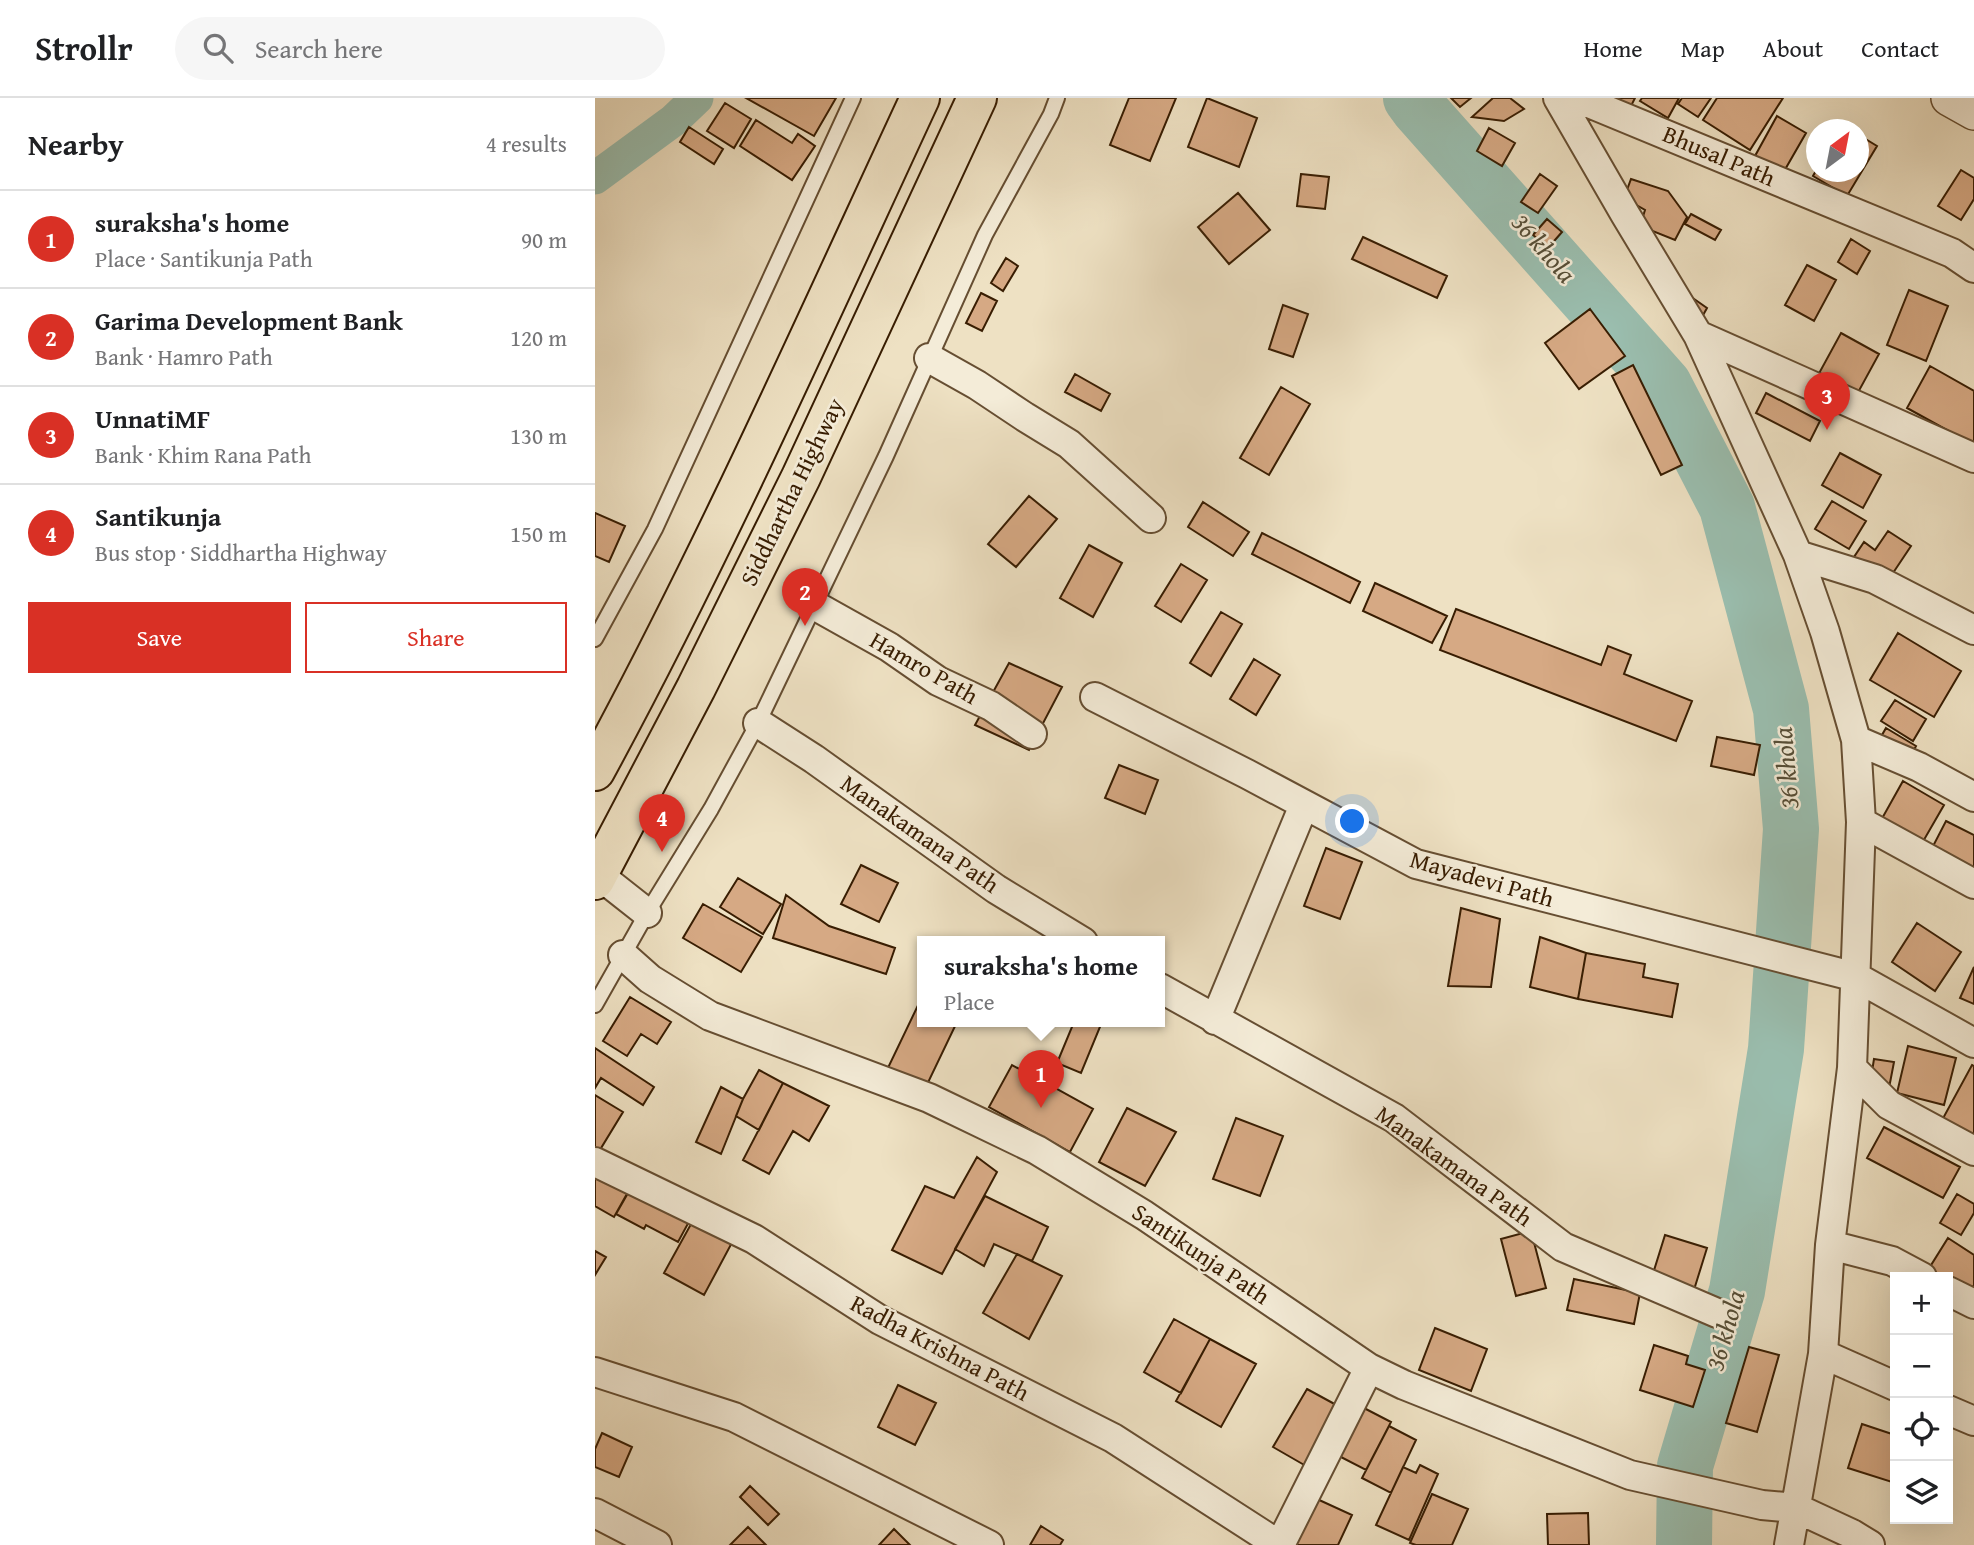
<!DOCTYPE html>
<html lang="en">
<head>
<meta charset="utf-8">
<style>
  body { margin:0; font-family:"Gentium Book Plus",serif; background:#f6f6f6; color:#202124 }
  .controls { position:absolute; right:21px; bottom:21px; display:grid; overflow:hidden; border-radius:0px; box-shadow:0 7px 28px #0002 }
  .controls button { width:63px; height:63px; display:grid; place-items:center; padding:0; border:0; border-bottom:2px solid #e0e0e0; background:#fff; color:#202124; font:35px sans-serif }
  .compass { position:absolute; left:1211px; top:21px; width:63px; height:63px; border-radius:50%; background:#fff; box-shadow:0 7px 28px #0002; rotate:32deg }
  .you { position:absolute; left:758px; top:724px; width:24px; height:24px; margin:-18px; border:5px solid #fff; border-radius:50%; background:#1a73e8; box-shadow:0 0 0 10px #1a73e833 }
  .badge { display:grid; place-items:center; width:46px; height:46px; border-radius:50%; background:#d93025; color:#fff; font-size:23px; font-weight:700 }
  .pin { position:absolute; translate:-50% -58px; filter:drop-shadow(0 2px 4px #0008) }
  .pin::after { content:''; position:absolute; top:37px; width:24px; height:21px; background:inherit; clip-path:polygon(0 0,100% 0,50% 100%) }
  .popup { position:absolute; left:322px; top:838px; width:248px; height:91px; box-sizing:border-box; display:grid; place-content:center; border-radius:0px; background:#fff; filter:drop-shadow(0 2px 5px #0005); font-size:23px; white-space:nowrap; color:#757577 }
  .popup b { font-size:26px; color:#202124 }
  .popup::after { content:''; position:absolute; left:50%; top:100%; margin-left:-14px; border:14px solid transparent; border-top-color:#fff }
  .list { margin:0; padding:0; list-style:none }
  h2 { display:flex; justify-content:space-between; align-items:center; height:91px; margin:0; padding:0 28px; font-size:30px }
  h2 small { font-size:23px; font-weight:400; color:#757577 }
  .list li { display:grid; grid-template-columns:46px 1fr auto; gap:21px; align-items:center; box-sizing:border-box; height:98px; padding:0 28px; border-top:2px solid #e0e0e0 }
  .list b { display:block; font-size:26px; white-space:nowrap }
  .list p { margin:0; font-size:23px; white-space:nowrap; color:#757577 }
  .list em { font-size:23px; font-style:normal; color:#757577 }
  .actions { display:flex; gap:14px; padding:21px 28px }
  .actions a { flex:1; padding:16px 0; border:2px solid #d93025; border-radius:0px; text-align:center; font-size:24px; color:#d93025 }
  .actions .main { background:#d93025; color:#fff }
  .icon { flex:none; width:38px; height:38px; fill:none; stroke:currentColor; stroke-width:2; stroke-linecap:round; stroke-linejoin:round }
  .map { position:relative; flex:none; width:1379px; height:1447px; overflow:hidden }
  header { display:flex; align-items:center; gap:42px; box-sizing:border-box; height:98px; padding:0 35px; background:#fff; border-bottom:2px solid #e0e0e0 }
  header strong { font-size:33px }
  nav { display:flex; gap:38px; margin-inline-start:auto; font-size:24px }
  .search { width:490px; height:63px; background:#f6f6f6; display:flex; align-items:center; gap:18px; box-sizing:border-box; padding:0 24px; border-radius:38px; color:#757577; font-size:26px }
  main { display:flex }
  aside { flex:1; background:#fff }
  .map>svg:first-child { display:block }
</style>
</head>
<body>
<header>
<strong>Strollr</strong>
<div class="search"><svg class="icon" aria-label="search" viewBox="0 0 24 24"><circle cx="10" cy="10" r="6"/><path d="M15 15l6 6"/></svg>Search here</div>
<nav><a>Home</a><a>Map</a><a>About</a><a>Contact</a></nav>
</header>
<main>
<aside>
<h2>Nearby<small>4 results</small></h2>
<ul class="list">
<li><span class="badge">1</span><div><b>suraksha's home</b><p>Place · Santikunja Path</p></div><em>90 m</em></li>
<li><span class="badge">2</span><div><b>Garima Development Bank</b><p>Bank · Hamro Path</p></div><em>120 m</em></li>
<li><span class="badge">3</span><div><b>UnnatiMF</b><p>Bank · Khim Rana Path</p></div><em>130 m</em></li>
<li><span class="badge">4</span><div><b>Santikunja</b><p>Bus stop · Siddhartha Highway</p></div><em>150 m</em></li>
</ul>
<div class="actions"><a class="main">Save</a><a>Share</a></div>
</aside>
<div class="map">
<svg width="1379" height="1447" viewBox="0 0 1379 1447">
  <rect width="100%" height="100%" fill="#eee1c3"/>
  <filter id="stains"><feTurbulence type="fractalNoise" baseFrequency=".00286" numOctaves="4"/><feColorMatrix values="0 0 0 0 .2 0 0 0 0 .09 0 0 0 0 .02 0 0 0 .5 -.17"/></filter>
  <radialGradient id="worn" r=".72"><stop offset=".6" stop-color="#630" stop-opacity="0"/><stop offset="1" stop-color="#630" stop-opacity=".3"/></radialGradient>
  <g fill="none" stroke-linecap="round" stroke-linejoin="round">
    <path stroke="#9abeaf" stroke-width="33" d="M0 80 79 22 102 0"/>
    <path stroke="#9abeaf" stroke-width="56" d="M816 0 824 11 1069 287 1132 409 1186 611 1196 731 1181 951 1142 1193 1090 1368 1089 1447"/>
  </g>
  <path fill="#d6a984" stroke="#381d02" stroke-width="2" d="M151 0H241L219 38Z
    M534 0H581L555 63 515 47Z
    M612 0 662 20 644 69 593 49Z
    M856 0H876L865 9Z
    M898 0H915L929 11 909 23 877 19Z
    M1016 0H1040L1035 10Z
    M1047 0H1084L1073 20 1045 3Z
    M1087 0H1116L1103 19 1083 6Z
    M1122 0H1188L1155 52 1108 22Z
    M130 5 156 21 139 50 112 33Z
    M1182 18 1211 35 1188 75 1160 58Z
    M161 22 197 45 203 36 220 48 197 82 145 48Z
    M94 29 128 51 119 66 85 44Z
    M894 30 920 45 907 68 882 53Z
    M1264 37 1282 48 1252 98 1218 78 1222 71V74H1264Z
    M1366 72 1379 80V101L1366 122 1343 108Z
    M706 76 734 79 730 111 702 108Z
    M945 76 962 88 943 115 926 104Z
    M1036 81 1073 93 1092 119 1080 142 1045 128 1050 112 1029 100Z
    M643 95 675 132 634 166 603 129Z
    M1096 116 1126 132 1120 142 1090 126Z
    M952 121 967 134 953 150 938 137Z
    M768 139 852 178 842 200 757 161Z
    M1256 141 1275 153 1262 176 1243 164Z
    M411 160 423 168 408 193 396 185Z
    M1212 167 1241 182 1219 223 1190 207Z
    M1314 192 1353 208 1331 263 1292 247Z
    M386 195 402 203 387 233 371 225Z
    M1092 196 1112 210 1107 219Z
    M688 207 713 216 698 259 674 251Z
    M995 211 1030 258 984 291 950 245Z
    M1246 235 1284 256 1260 300 1222 279Z
    M1038 267 1087 367 1066 377 1017 278Z
    M1335 268 1379 293V347L1312 310Z
    M480 276 515 296 506 313 470 294Z
    M686 289 715 306 674 377 645 360Z
    M1171 295 1225 323 1215 343 1161 315Z
    M1245 355 1286 377 1268 410 1227 387Z
    M434 398 462 421 421 469 393 446Z
    M1237 403 1271 423 1254 451 1220 431Z
    M608 404 654 434 638 458 593 429Z
    M0 415 30 428 14 464 0 458Z
    M1293 433 1316 448 1292 484 1257 462 1269 444 1280 452Z
    M667 435 765 484 755 505 657 456Z
    M494 447 527 465 498 519 465 500Z
    M586 466 612 482 586 524 560 508Z
    M780 485 852 518 837 545 768 513Z
    M861 511 1006 567 1013 548 1036 557 1029 576 1097 603 1081 643 845 552Z
    M626 514 647 526 616 578 595 565Z
    M1303 535 1366 573 1339 619 1275 582Z
    M659 561 685 577 661 617 635 601Z
    M414 565 467 589 434 652 380 627Z
    M1300 602 1331 621 1318 643 1286 623Z
    M1291 630 1321 648 1313 662 1283 644Z
    M1122 639 1165 647 1159 677 1116 668Z
    M524 667 563 682 550 716 510 700Z
    M1308 683 1349 707 1326 747 1285 724Z
    M1351 723 1379 737V773L1336 752Z
    M731 750 767 764 745 821 709 808Z
    M266 767 303 785 284 824 246 806Z
    M143 780 186 806 168 836 125 809Z
    M191 797 234 828 300 850 291 876 178 840Z
    M108 806 167 839 146 874 88 840Z
    M866 810 905 821 896 889 853 888Z
    M1322 825 1366 854 1340 893 1297 864Z
    M945 839 991 855 983 901 935 889Z
    M991 855 1050 866 1048 879 1083 886 1077 919 983 901Z
    M1379 869V906L1365 900Z
    M35 899 76 924 62 946 46 936 32 958 8 943Z
    M327 899V924H362L328 995 290 976Z
    M479 924H507L486 975 462 965Z
    M1313 948 1361 960 1349 1007 1302 995Z
    M0 950 59 989 48 1007 6 980 0 990Z
    M1279 961 1299 964 1294 990 1275 986Z
    M432 964 450 975 446 982 498 1011 475 1054 394 1009 417 967 428 973Z
    M1377 967 1379 968V1042L1346 1024Z
    M164 972 188 985 164 1032 141 1018 148 1001Z
    M188 985 234 1008 214 1043 198 1033 174 1076 148 1062Z
    M126 989 148 1001 126 1056 101 1044Z
    M0 997 28 1014 0 1060Z
    M532 1010 581 1034 550 1088 504 1064Z
    M641 1020 688 1038 665 1098 618 1081Z
    M1289 1029 1365 1069 1348 1100 1272 1060Z
    M382 1059 402 1074 347 1176 297 1152 330 1088 359 1100Z
    M0 1074 33 1094 19 1119 0 1108Z
    M37 1088 96 1120 83 1144 51 1127 49 1131 21 1116Z
    M1362 1096 1379 1106V1115L1366 1137 1345 1125Z
    M390 1098 453 1129 437 1163 399 1146 389 1168 360 1151Z
    M101 1117 140 1139 109 1197 69 1175Z
    M936 1133 951 1190 921 1198 906 1141Z
    M1070 1137 1112 1150 1098 1195 1056 1182Z
    M1353 1140 1379 1157V1187L1373 1197 1353 1179H1345L1333 1172Z
    M0 1153 11 1159 0 1177Z
    M422 1156 467 1178 434 1241 388 1215Z
    M979 1181 1045 1195 1039 1226 972 1212Z
    M579 1221 615 1241 586 1295 549 1274Z
    M840 1230 892 1251 876 1293 824 1272Z
    M615 1241 661 1266 626 1329 581 1303Z
    M1059 1247 1093 1258 1091 1266 1110 1272 1098 1309 1045 1292Z
    M1154 1249 1184 1257 1162 1334 1131 1325Z
    M303 1287 341 1305 320 1347 283 1329Z
    M712 1291 745 1309 711 1368 678 1349Z
    M767 1309 796 1324 771 1372 742 1357Z
    M1267 1326 1300 1337V1385L1253 1370Z
    M794 1328 821 1342 796 1395 767 1380Z
    M7 1335 37 1349 24 1379 0 1369V1351Z
    M825 1367 843 1376 814 1442 781 1427 808 1369 821 1375Z
    M155 1388 184 1416 173 1427 145 1399Z
    M837 1396 873 1411 857 1447H821L815 1445Z
    M722 1401 757 1417 743 1447H700Z
    M993 1415 994 1447H953L952 1416Z
    M446 1428 468 1442 465 1447H435Z
    M153 1429 171 1447H135Z
    M299 1431 315 1447H284Z"/>
  <g fill="none" stroke-linecap="round" stroke-linejoin="round">
    <g stroke="#664e32" stroke-width="18">
      <path id="service" d="M0 541 60 431 258 0
        M0 907 52 815 116 711 163 625 291 358 390 137 456 16 462 0"/>
    </g>
    <g stroke="#664e32" stroke-width="32">
      <path id="minor" d="M963 0 1030 116 1103 237 1203 457 1230 534 1261 642 1266 724 1257 970 1235 1147 1228 1256 1194 1447
        M982 0 1357 155 1379 170
        M1103 237 1379 360
        M334 260 382 287 430 319 474 346 556 420
        M1203 457 1280 481 1379 532
        M219 507 294 549 343 583 396 608 437 636
        M500 599 652 676 821 766 1261 879 1379 945
        M163 625 219 661 401 791 488 844
        M1261 642 1324 669 1379 699
        M1266 724 1379 786
        M0 774 52 815
        M28 857 55 881 115 918 334 1000 442 1052 549 1117 774 1270 809 1287 1035 1377 1167 1407 1201 1410 1257 1436 1275 1447
        M565 890 799 1020 968 1149 1122 1215
        M620 922 709 707
        M1257 970 1294 1007 1379 1053
        M0 1064 159 1141 285 1222 518 1340 684 1447
        M1235 1147 1297 1163 1327 1179
        M1353 1193 1379 1206
        M1228 1256 1300 1288
        M0 1274 139 1319 394 1447
        M1353 1312 1379 1323
        M0 1415 62 1447
        M685 1447 774 1270"/>
    </g>
    <g stroke="#664e32" stroke-width="38">
      <path id="tertiary" d="M1354 0 1379 14"/>
    </g>
    <g stroke="#381d02" stroke-width="42">
      <path id="trunk" d="M0 673C119 454 220 226 325 0
        M0 782 101 590 206 379 382 0"/>
    </g>
    <use href="#service" stroke="#f4ecd8" stroke-width="14"/>
    <use href="#minor" stroke="#f4ecd8" stroke-width="28"/>
    <use href="#tertiary" stroke="#f4ecd8" stroke-width="35"/>
    <use href="#trunk" stroke="#eee1c3" stroke-width="38"/>
  </g>
  <g text-anchor="middle" stroke-width="5" stroke-linejoin="round" paint-order="stroke">
    <g font-size="24" fill="#381d02" stroke="#f4ecd8">
      <text transform="translate(1124 58) rotate(23)" y="8">Bhusal Path</text>
      <text transform="translate(197 394) rotate(-64)" y="8">Siddhartha Highway</text>
      <text transform="translate(329 570) rotate(30)" y="8">Hamro Path</text>
      <text transform="translate(325 736) rotate(35)" y="8">Manakamana Path</text>
      <text transform="translate(887 781) rotate(16)" y="8">Mayadevi Path</text>
      <text transform="translate(859 1068) rotate(36)" y="8">Manakamana Path</text>
      <text transform="translate(606 1156) rotate(34)" y="8">Santikunja Path</text>
      <text transform="translate(345 1250) rotate(28)" y="8">Radha Krishna Path</text>
    </g>
    <g font-size="26" font-style="italic" fill="#554d36" stroke="#f4ecd8">
      <text transform="translate(949 150) rotate(49)" y="9">36 khola</text>
      <text transform="translate(1191 670) rotate(-95)" y="9">36 khola</text>
      <text transform="translate(1130 1232) rotate(-74)" y="9">36 khola</text>
    </g>
  </g>
  <rect width="100%" height="100%" filter="url(#stains)"/>
  <rect width="100%" height="100%" fill="url(#worn)"/>
</svg>
<div class="controls">
<button>+</button>
<button>−</button>
<button><svg class="icon" aria-label="locate" viewBox="0 0 24 24"><circle cx="12" cy="12" r="6"/><path d="M12 2v4M12 18v4M2 12h4M18 12h4"/></svg></button>
<button><svg class="icon" aria-label="layers" viewBox="0 0 24 24"><path d="M12 4l9 5-9 5-9-5zM3 14l9 5 9-5"/></svg></button>
</div>
<svg class="compass" viewBox="-18 -18 36 36"><path d="M0-13l5 13h-10z" fill="#e53935"/><path d="M0 13l5-13h-10z" fill="#757577"/></svg>
<div class="you"></div>
<div class="pin badge" style="left:446px;top:1010px">1</div>
<div class="popup"><b>suraksha's home</b>Place</div>
<div class="pin badge" style="left:210px;top:528px">2</div>
<div class="pin badge" style="left:1232px;top:332px">3</div>
<div class="pin badge" style="left:67px;top:754px">4</div>
</div>
</main>
</body>
</html>
